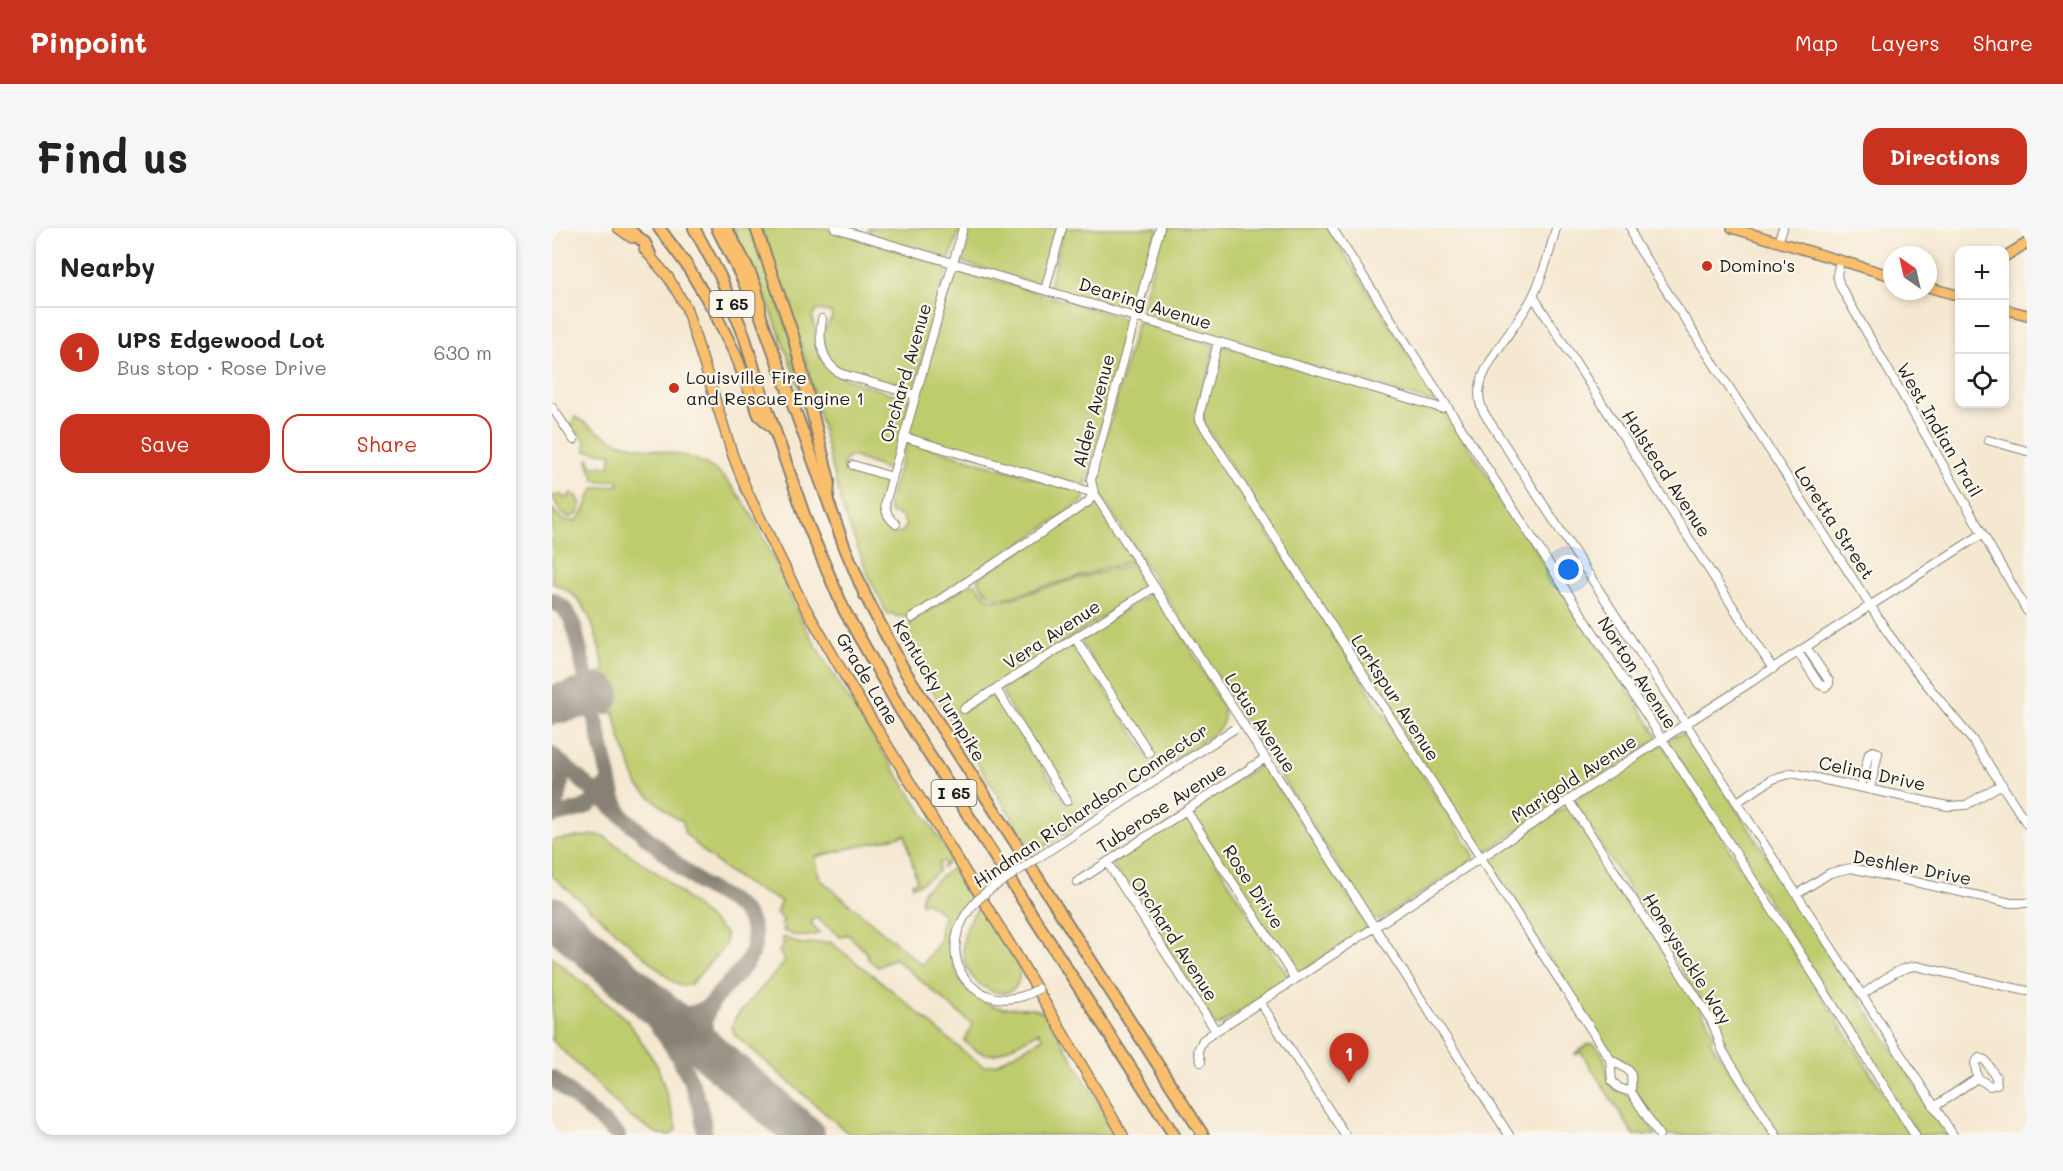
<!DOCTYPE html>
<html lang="en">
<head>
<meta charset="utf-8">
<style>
  body { margin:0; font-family:Mali,sans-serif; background:#f6f6f6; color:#222 }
  .controls { position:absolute; right:18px; top:18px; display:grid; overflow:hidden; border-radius:12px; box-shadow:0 3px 9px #0003 }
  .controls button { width:54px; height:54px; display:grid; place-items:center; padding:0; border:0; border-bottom:2px solid #e0e0e0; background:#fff; color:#222; font:30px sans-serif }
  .compass { position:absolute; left:1331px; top:18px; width:54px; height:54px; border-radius:50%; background:#fff; box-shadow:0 3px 9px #0003; rotate:326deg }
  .you { position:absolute; left:1017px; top:342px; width:21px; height:21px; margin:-15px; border:4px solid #fff; border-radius:50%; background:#1a73e8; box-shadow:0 0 0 9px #1a73e833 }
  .badge { display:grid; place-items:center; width:39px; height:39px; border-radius:50%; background:#c8321e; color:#fff; font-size:20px; font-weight:700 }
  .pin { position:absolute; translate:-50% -50px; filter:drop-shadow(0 2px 3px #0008) }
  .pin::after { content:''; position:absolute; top:32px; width:21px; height:18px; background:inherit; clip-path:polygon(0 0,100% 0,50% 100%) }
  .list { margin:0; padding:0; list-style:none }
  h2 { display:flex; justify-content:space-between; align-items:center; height:78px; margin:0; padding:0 24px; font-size:26px }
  h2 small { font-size:20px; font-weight:400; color:#767676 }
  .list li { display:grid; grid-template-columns:39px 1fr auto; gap:18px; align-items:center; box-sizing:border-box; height:90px; padding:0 24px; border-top:2px solid #e0e0e0 }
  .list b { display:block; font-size:22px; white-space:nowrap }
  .list p { margin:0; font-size:20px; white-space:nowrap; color:#767676 }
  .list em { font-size:20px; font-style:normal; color:#767676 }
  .actions { display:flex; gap:12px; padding:18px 24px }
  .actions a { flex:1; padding:14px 0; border:2px solid #c8321e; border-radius:18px; text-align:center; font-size:21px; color:#c8321e }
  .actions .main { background:#c8321e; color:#fff }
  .icon { flex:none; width:33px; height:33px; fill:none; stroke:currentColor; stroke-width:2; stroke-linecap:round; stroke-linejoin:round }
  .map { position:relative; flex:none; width:1475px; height:907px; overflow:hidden; border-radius:18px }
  header { display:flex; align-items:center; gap:36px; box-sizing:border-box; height:84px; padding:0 30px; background:#c8321e; color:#fff }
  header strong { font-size:28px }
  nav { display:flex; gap:33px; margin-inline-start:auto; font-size:21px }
  .intro { display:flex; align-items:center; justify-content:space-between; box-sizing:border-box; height:144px; padding:0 36px }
  h1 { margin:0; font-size:42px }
  .button { padding:15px 27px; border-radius:18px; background:#c8321e; color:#fff; font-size:21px; font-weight:700 }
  main { display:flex; gap:36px; padding:0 36px }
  aside { flex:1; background:#fff; border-radius:18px; box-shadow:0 3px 9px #0003 }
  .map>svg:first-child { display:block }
</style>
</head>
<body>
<header>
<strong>Pinpoint</strong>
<nav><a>Map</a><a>Layers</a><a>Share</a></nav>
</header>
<div class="intro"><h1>Find us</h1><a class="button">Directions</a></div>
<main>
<aside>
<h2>Nearby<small></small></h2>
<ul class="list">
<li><span class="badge">1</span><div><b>UPS Edgewood Lot</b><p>Bus stop · Rose Drive</p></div><em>630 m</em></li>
</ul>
<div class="actions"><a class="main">Save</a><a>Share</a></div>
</aside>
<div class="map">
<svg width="1475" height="907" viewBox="0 0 1475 907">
  <rect width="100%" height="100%" fill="#fbf7ec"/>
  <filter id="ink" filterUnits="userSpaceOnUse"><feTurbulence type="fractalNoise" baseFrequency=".0167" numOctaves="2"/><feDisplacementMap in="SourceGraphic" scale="12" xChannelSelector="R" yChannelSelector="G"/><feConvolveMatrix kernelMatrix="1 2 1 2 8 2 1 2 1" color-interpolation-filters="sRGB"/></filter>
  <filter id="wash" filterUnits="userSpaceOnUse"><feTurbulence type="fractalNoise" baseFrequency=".008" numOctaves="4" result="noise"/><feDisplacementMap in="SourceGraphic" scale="24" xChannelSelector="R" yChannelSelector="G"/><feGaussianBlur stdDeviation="1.35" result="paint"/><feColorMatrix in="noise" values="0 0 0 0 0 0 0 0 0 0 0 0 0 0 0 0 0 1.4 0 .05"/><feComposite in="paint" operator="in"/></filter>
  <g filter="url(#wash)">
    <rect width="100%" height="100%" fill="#f5e8d1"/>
    <path fill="#bfcc6e" stroke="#6e7445" stroke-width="1.5" d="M181 0H201L237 105 254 167 251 169 211 61Z
      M209 0H275L396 38 363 158 359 161 286 141 277 133 270 105 280 90 279 84 265 82 260 89 267 121 272 136 277 141 294 151 357 171 358 174 338 243 303 229H297L291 235 293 243 296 246 313 244 334 252 329 276 334 293 332 298 338 299V303C345 308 352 305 354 297L350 289C341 283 340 291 336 277L355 213 533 265 531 273 421 349 356 389 344 388 339 385 336 387 317 349 291 282 252 128Z
      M316 0H408L398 31 321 9Z
      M413 0H508L491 55 488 57 409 34 406 28Z
      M512 0H606L580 85 500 62 497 59Z
      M611 0H776L887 174 886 176 588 87Z
      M403 40 577 92 578 95 534 257 530 258 354 206Z
      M588 94 662 117 658 140 644 184 645 194 922 627V631L829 691 825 692 819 689 546 263 543 249 585 95Z
      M671 118 885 182 896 187 1107 510 933 624 928 625 652 196 651 180 667 122Z
      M23 189C38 197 50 208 66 214 100 225 142 221 169 247 206 280 226 347 250 393 295 474 349 550 399 628L397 634 390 640 393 635 391 633 387 635 386 644 368 656 361 658 360 655 365 653 353 607 263 629 268 651 370 737 388 713V699L393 688 374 673 370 676 369 673 371 663 399 641H407L422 667C415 675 407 684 403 694 389 728 408 770 445 779 464 783 478 774 495 787L565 907H298L182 806 180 798 183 790 233 734 227 723 233 715 229 711 232 709 248 716 278 714 331 755 417 828 432 838 444 836 491 810 487 804 445 826C432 828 420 821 412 813L421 797 342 730 326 739 316 731 315 725 295 706 289 709 263 689 259 695 268 705C254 710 244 710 230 702L232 699 229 696 232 692 224 685 229 673C192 658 160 634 132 604L131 593 122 589 86 558 68 510 62 484 53 486 44 446 53 443C44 408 40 368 0 355V281L11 292 23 293C37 284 33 272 43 260L67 257 66 252 47 254 46 252H42L41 245 37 241 36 230H38L39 238H58L60 225 34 223 33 212 19 199Z
      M18 265 25 268 29 277 25 287 17 289 10 286 0 268 10 267 11 270 17 269Z
      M541 276H546L582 332 454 370C438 371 433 364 425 351Z
      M585 335 597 354 596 360 410 480 412 483 437 469 443 467 512 572 516 574 517 570 454 473 450 462 456 456C470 447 509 418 522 416L596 527 599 524 530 416 534 406 600 365 605 367 633 411 671 480C673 491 672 497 663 505L482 625 348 411 358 402V394L419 355 423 356 437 371 451 373 524 351Z
      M1131 505 1141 514 1396 907H1366L1116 515 1118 510Z
      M1108 516 1112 518 1358 907H1227L1180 833 1167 801 1024 578V573L1027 569Z
      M711 535 815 696 814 701 746 746H744L638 583Z
      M1015 580 1018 582 1148 780 1163 807 1158 813 1220 907H1110L1084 868C1081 859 1085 852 1082 844L1057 824 934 631 1010 581Z
      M634 587 738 751 666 798 663 797 560 636 561 633 628 589Z
      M43 607 51 608 111 649 174 706V715L171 720 138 757 128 758 120 753 0 648V612Z
      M429 676 467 740C474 796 370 750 429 676Z
      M0 729 76 793 106 839 125 900 119 907 106 906 78 889 0 812Z
      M1037 816H1042C1057 829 1052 840 1058 855 1061 865 1071 861 1077 867 1087 878 1095 894 1104 907H1082L1029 824 1024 827 1023 825Z"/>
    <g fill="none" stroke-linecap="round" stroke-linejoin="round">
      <path stroke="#888276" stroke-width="16" d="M0 372 12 380 21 394 62 571 68 584
        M0 527C33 556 67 585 100 614 116 627 131 643 148 655 166 668 193 675 200 698 218 753 122 763 163 829
        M0 580C11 564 12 547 2 531
        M0 588C21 583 41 582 52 560
        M46 728C92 781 146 833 153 907
        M107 780C126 788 142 789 159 776
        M0 850 66 907"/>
      <path stroke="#888276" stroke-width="40" d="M0 477 48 466
        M0 688 253 907"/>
    </g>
  </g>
  <g filter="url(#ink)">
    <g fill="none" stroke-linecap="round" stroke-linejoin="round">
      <g stroke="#888276" stroke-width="10">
        <path id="minor" d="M283 0 889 180 894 178
          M780 0 1243 717 1363 907
          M1004 0C998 23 991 49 980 70 967 95 932 134 928 158 926 167 928 177 932 185L1401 907
          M1079 0 1083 14 1336 405 1363 442 1422 514 1475 596
          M1226 14 1231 0
          M1288 32 1285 47 1288 58 1475 383
          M493 62 510 0
          M981 68 1221 441
          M270 91C266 112 269 136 290 146L363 167
          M666 114 648 184V192L656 205 1058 831C1077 844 1081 837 1079 864
          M0 179 22 212
          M352 209 542 265 957 907
          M1436 212 1475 223
          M301 237 340 249
          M344 296C336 290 332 282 334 272L411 0
          M360 390 536 274 542 265 539 252 542 239 608 0
          M523 410 597 525
          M1246 424 1267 456 1273 459 1277 456V453L1254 419
          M444 461 515 573
          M412 481 603 359
          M1309 559 1317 525 1321 523 1326 525 1318 561
          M1017 573 1159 792C1165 803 1166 814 1172 825L1224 907
          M1185 574 1221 551 1240 545 1396 578 1414 577 1450 556
          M634 582 743 751
          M555 634 664 803
          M525 654 712 531
          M1245 666 1278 645 1299 640 1459 675H1475
          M1310 767C1326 756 1344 740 1364 738L1475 763
          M708 774 793 907
          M1427 830 1433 832 1444 849 1445 856 1438 858 1425 850 1423 835Z
          M1058 831 1060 853 1067 860 1079 864 1107 907
          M649 834 646 822 651 812 664 803 1104 515 1430 306
          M1382 879 1425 850"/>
      </g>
      <g stroke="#888276" stroke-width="12">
        <path id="major" d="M66 0 80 10
          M1180 0 1340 48
          M92 21 116 49 134 79 181 228 195 263 249 372 297 455 469 734 571 907
          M1452 29 1475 15
          M1376 59 1408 68
          M1452 81 1475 87"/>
      </g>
      <g stroke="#888276" stroke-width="14">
        <path id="highway" d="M75 0 93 15 98 26
          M107 0 134 36 162 83 184 128 207 187 223 202
          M142 0 168 48 192 107 207 157 255 295 292 382 349 483 622 907
          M165 0 189 48 202 78 208 86 293 320 313 367 351 440 651 907
          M174 0C187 23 210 60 208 86
          M204 0 241 107 277 252 276 270"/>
      </g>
      <use href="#minor" stroke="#fff" stroke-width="8"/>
      <use href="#major" stroke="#f9bf6d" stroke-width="9"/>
      <use href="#highway" stroke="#f9bf6d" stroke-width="10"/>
      <g stroke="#888276" stroke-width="10" stroke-linecap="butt">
        <path id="minor-bridge" d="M486 761C441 789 391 753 406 703 412 685 423 673 437 662L682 501"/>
      </g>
      <use href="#minor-bridge" stroke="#fff" stroke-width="8"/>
    </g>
  </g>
  <g fill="#c8321e" stroke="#fbf7ec" stroke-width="2">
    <circle cx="1155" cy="38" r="6"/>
    <circle cx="122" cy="160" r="6"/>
  </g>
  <g text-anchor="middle" stroke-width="4.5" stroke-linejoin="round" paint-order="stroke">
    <g fill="#fbf7ec" stroke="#5f5e5a" stroke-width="1.5">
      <rect x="157.5" y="63" width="45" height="26" rx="4.5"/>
      <rect x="379.5" y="552" width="45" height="26" rx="4.5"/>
    </g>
    <g font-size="16" font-weight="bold" fill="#1c1c1c">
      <text x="180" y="82">I 65</text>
      <text x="402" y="571">I 65</text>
    </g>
    <g font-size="18" fill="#1c1c1c" stroke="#fbf7ec" text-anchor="start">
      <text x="1167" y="44">Domino's</text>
      <text x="134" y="156">Louisville Fire<tspan x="134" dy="21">and Rescue Engine 1</tspan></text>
    </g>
    <g font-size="18" fill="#1c1c1c" stroke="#fbf7ec">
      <text transform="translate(593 76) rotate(17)" y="6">Dearing Avenue</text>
      <text transform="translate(354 145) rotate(-74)" y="6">Orchard Avenue</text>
      <text transform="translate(542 183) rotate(-75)" y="6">Alder Avenue</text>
      <text transform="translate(1387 202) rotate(60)" y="6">West Indian Trail</text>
      <text transform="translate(1114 246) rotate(57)" y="6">Halstead Avenue</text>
      <text transform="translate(1282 295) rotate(57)" y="6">Loretta Street</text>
      <text transform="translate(500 407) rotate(-33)" y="6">Vera Avenue</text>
      <text transform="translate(1085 445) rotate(57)" y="6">Norton Avenue</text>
      <text transform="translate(315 451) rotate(59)" y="6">Grade Lane</text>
      <text transform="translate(387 463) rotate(59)" y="6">Kentucky Turnpike</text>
      <text transform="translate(843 470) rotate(57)" y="6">Larkspur Avenue</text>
      <text transform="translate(708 495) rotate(57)" y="6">Lotus Avenue</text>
      <text transform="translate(1320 546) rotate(12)" y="6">Celina Drive</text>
      <text transform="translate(1022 551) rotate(-33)" y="6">Marigold Avenue</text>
      <text transform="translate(539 578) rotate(-34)" y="6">Hindman Richardson Connector</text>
      <text transform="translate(610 580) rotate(-33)" y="6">Tuberose Avenue</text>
      <text transform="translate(1360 640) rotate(11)" y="6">Deshler Drive</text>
      <text transform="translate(701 659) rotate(57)" y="6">Rose Drive</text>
      <text transform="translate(622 711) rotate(57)" y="6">Orchard Avenue</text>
      <text transform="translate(1135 731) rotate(58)" y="6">Honeysuckle Way</text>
    </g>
  </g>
</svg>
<div class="controls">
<button>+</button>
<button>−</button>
<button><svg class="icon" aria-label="locate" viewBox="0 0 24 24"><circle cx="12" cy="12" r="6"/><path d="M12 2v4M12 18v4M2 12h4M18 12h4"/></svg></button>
</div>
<svg class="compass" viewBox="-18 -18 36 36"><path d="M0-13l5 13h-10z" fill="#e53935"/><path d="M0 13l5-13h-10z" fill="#767676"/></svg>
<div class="you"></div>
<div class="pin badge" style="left:797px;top:855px">1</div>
</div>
</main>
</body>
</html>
